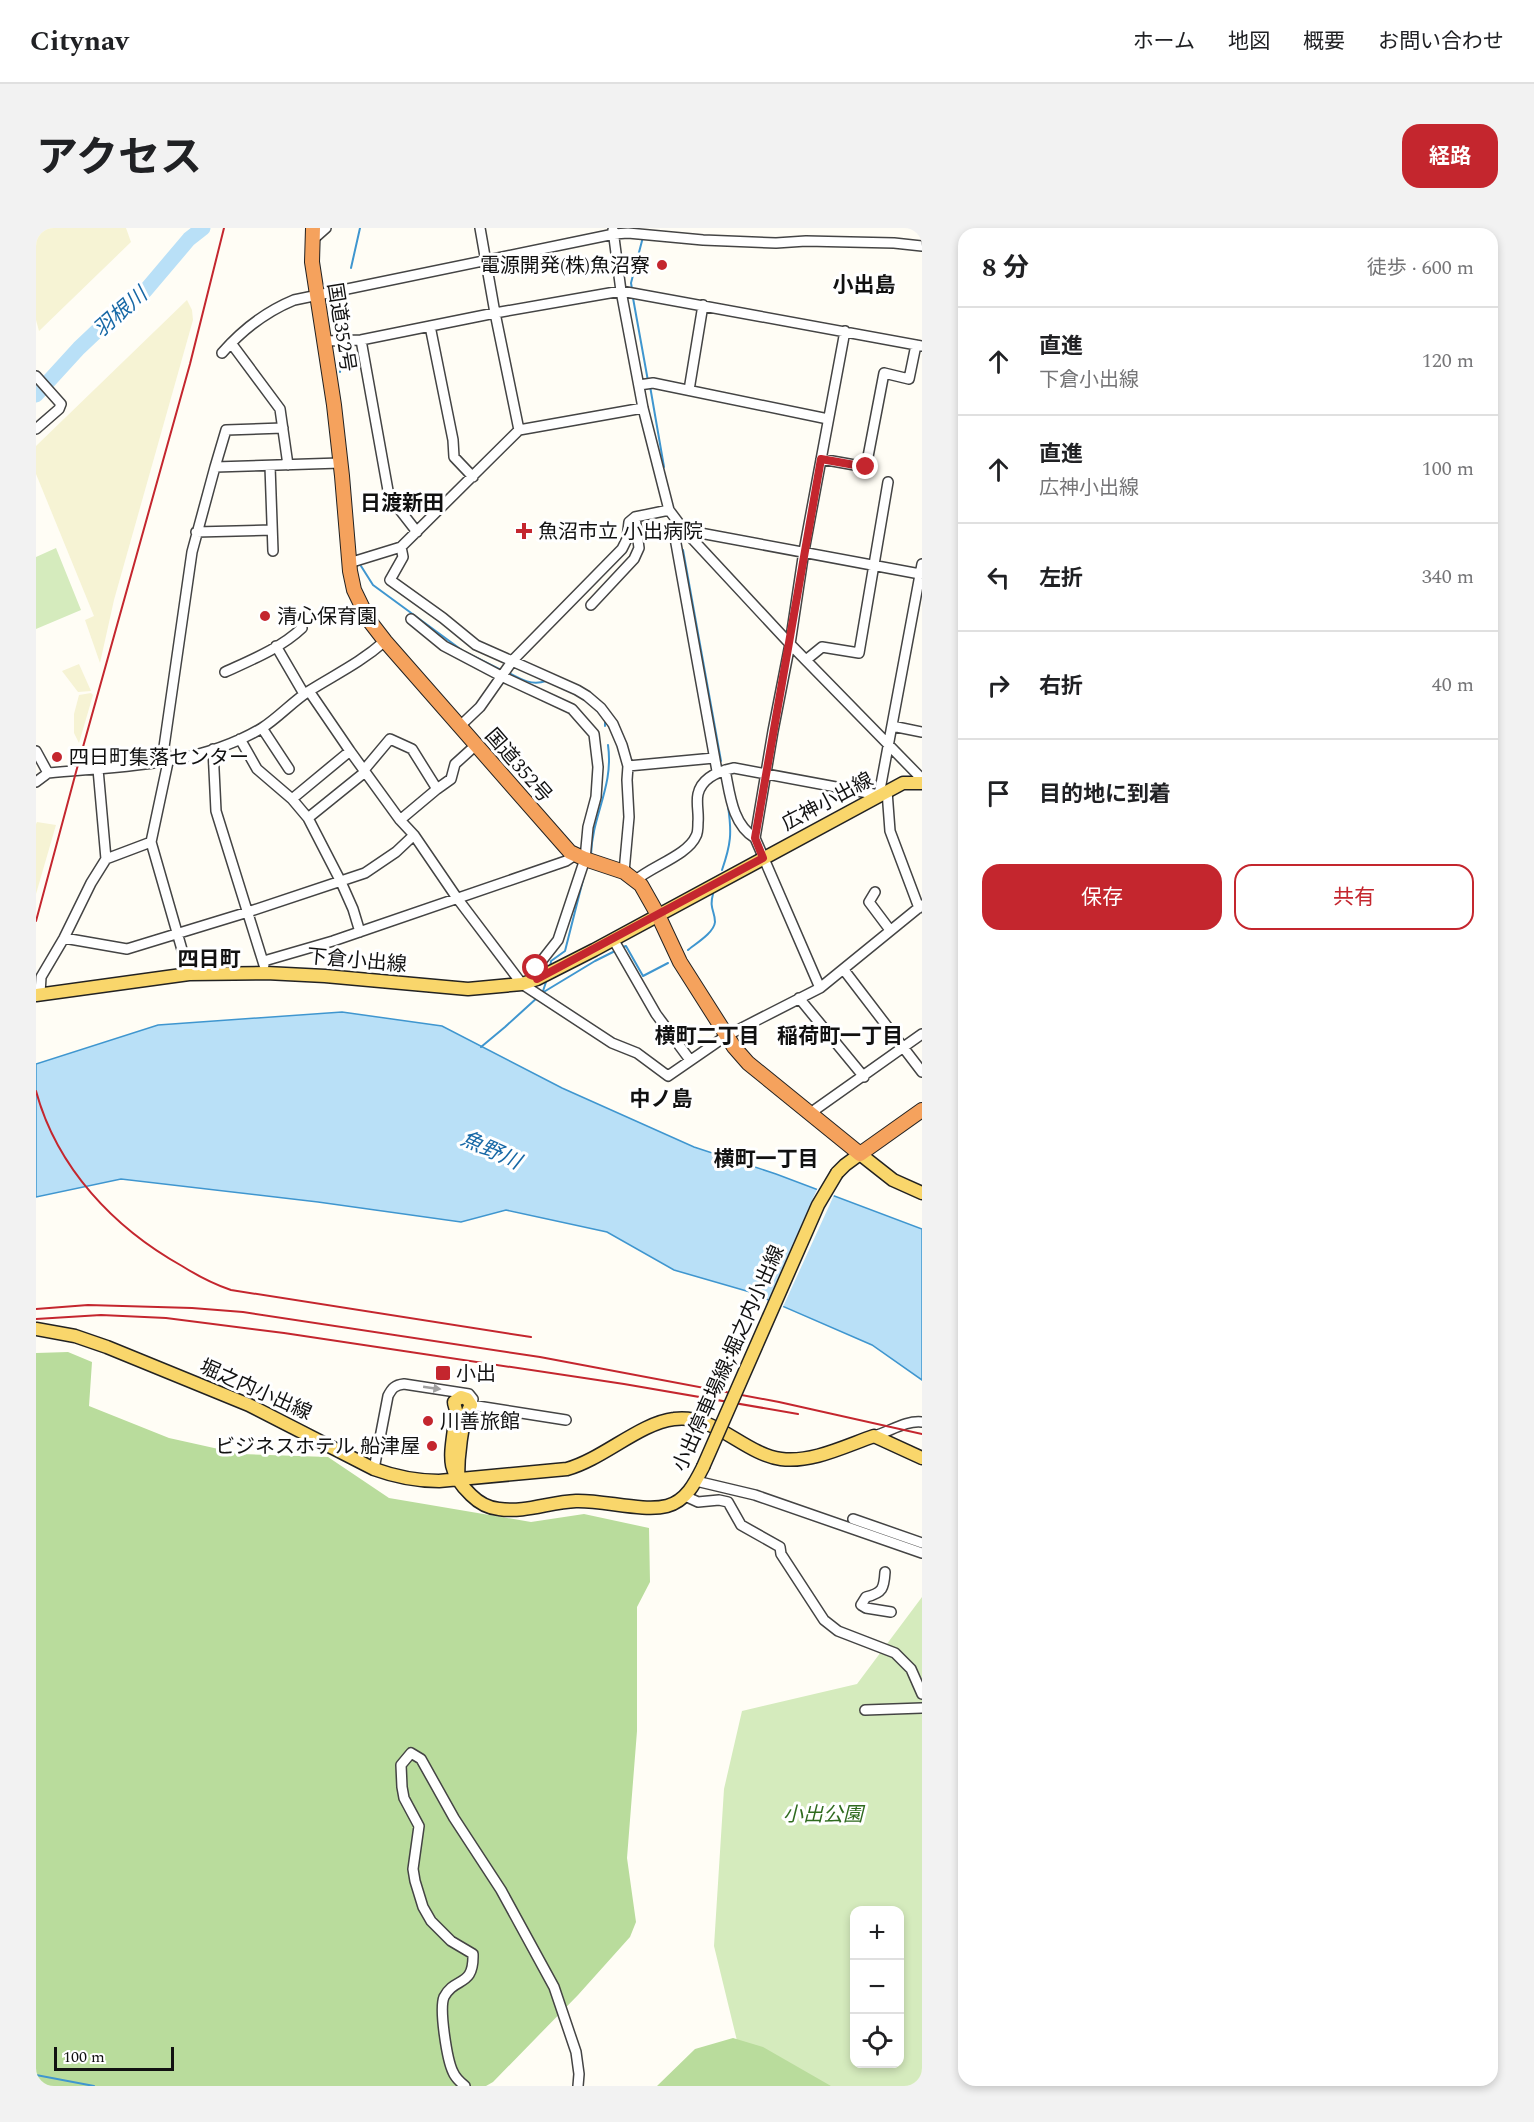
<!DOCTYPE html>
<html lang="ja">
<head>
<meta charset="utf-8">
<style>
  body { margin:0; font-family:Spectral,"Noto Sans JP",serif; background:#f2f2f2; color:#202124 }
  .controls { position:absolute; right:18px; bottom:18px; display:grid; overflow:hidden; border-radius:12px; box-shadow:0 3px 9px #0003 }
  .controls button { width:54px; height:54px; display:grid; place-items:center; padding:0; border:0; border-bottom:2px solid #e0e0e0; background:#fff; color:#202124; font:30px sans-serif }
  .scale { position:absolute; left:18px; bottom:15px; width:120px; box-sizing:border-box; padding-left:6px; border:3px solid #111; border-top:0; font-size:16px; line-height:21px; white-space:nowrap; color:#111; -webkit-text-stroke:4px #fff; paint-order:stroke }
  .stop { position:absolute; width:18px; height:18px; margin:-14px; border:4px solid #c4262e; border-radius:50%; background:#fff }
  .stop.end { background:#c4262e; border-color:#fff; box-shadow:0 2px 6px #0008 }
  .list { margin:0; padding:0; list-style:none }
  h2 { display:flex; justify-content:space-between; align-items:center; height:78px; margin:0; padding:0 24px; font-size:26px }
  h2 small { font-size:20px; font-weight:400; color:#757577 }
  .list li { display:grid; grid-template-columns:39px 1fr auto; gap:18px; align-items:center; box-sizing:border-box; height:108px; padding:0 24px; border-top:2px solid #e0e0e0 }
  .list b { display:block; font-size:22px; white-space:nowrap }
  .list p { margin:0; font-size:20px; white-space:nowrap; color:#757577 }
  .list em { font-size:20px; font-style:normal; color:#757577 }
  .actions { display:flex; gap:12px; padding:18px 24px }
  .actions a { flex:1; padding:14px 0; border:2px solid #c4262e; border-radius:18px; text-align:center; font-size:21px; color:#c4262e }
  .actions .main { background:#c4262e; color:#fff }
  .icon { flex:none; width:33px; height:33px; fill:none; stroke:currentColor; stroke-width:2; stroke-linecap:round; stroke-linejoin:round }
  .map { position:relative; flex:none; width:886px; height:1858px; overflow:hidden; border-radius:18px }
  header { display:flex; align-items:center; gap:36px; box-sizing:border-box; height:84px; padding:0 30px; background:#fff; border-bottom:2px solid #e0e0e0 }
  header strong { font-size:28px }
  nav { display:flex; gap:33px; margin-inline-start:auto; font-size:21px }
  .intro { display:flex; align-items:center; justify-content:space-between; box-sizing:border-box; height:144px; padding:0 36px }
  h1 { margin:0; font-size:42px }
  .button { padding:15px 27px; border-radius:18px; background:#c4262e; color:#fff; font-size:21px; font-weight:700 }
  main { display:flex; gap:36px; padding:0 36px }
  aside { flex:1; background:#fff; border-radius:18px; box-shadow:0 3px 9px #0003 }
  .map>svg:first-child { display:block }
</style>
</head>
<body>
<header>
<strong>Citynav</strong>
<nav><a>ホーム</a><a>地図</a><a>概要</a><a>お問い合わせ</a></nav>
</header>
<div class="intro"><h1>アクセス</h1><a class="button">経路</a></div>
<main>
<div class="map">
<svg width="886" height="1858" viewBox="0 0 886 1858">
  <rect width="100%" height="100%" fill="#fffdf5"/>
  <path fill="#f6f3d4" d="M0 0H90L95 14 3 103 0 92Z
    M151 72 156 82 157 92 78 372 64 435 49 392 58 388 0 246V218Z
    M43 436 55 463 42 464 26 443Z
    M55 465 57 467 43 515 38 505V486L43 467Z
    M1 594 20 597 0 666V596Z"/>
  <path fill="#d5ebbd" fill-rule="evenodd" d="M20 320 45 382 0 401V329Z
    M886 1369V1858H712L678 1718 688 1561 706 1483 821 1456ZM818 1682H864V1836H818Z"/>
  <path fill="#b9dc9c" d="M32 1124 56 1134 53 1178 133 1210 205 1226 292 1229 353 1270 495 1294 548 1286 613 1300 614 1354 601 1379V1503L591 1630 600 1694 594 1709 542 1767 457 1854 450 1858H0V1125Z
    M697 1810 727 1819 795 1858H621L659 1821Z"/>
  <path fill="#b9e0f7" stroke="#3f96cf" stroke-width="1.5" d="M306 784 406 798 526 860 658 919 740 946 886 1001V1152L836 1117 714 1064 638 1042 571 1004 470 982 425 994 282 974 85 951 0 969V836L122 797Z"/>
  <path fill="#fffdf5" d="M782 959 799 965 746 1081 731 1075Z"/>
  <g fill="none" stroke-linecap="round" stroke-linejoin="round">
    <path stroke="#3f96cf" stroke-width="2" d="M315 40 324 0
      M596 61 595 55 607 9
      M597 70 612 153
      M306 108 312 67
      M304 144 306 114
      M614 158 628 239
      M647 322 685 533
      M325 338 337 357 427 423 465 442
      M471 444C484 451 495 458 510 453
      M569 491V498
      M555 627C556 587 578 559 572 517
      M686 642C695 616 696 605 692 578
      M587 719 590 718 607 748 632 735
      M652 722C659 716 678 705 679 694 679 683 673 681 677 666
      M514 740 515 733 529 723 549 644
      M507 763 511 751
      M506 765 559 733 581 722
      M445 819 469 799 502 769
      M0 1847 58 1858"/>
    <path stroke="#b9e0f7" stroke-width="15" d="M0 167 43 120 98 68 109 63 153 11 167 0"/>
    <g stroke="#444" stroke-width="12">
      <path id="minor" d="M444 0 459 85 483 202
        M577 2 585 63 607 180 633 282 648 302 754 416 886 551
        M276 8H281L290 0
        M394 98 417 212 418 229 437 249
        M325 112 353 268 381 304
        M288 113 325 112 459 85 585 63 886 118
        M195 115 244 181 252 237
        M186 125C206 102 229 84 258 72L578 6 592 5 667 12 740 15 770 13 858 15 886 18
        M0 148 25 176 23 181 0 201
        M603 157 617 155 792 191
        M653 162 667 77
        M785 231 830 239 848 145 873 151 880 117
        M234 238 237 323
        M179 239 190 202 247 200
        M648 302 639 310 681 543
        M648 302 884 346
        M160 304 236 302
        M365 319 367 329 354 352 407 390 440 417 541 462 551 468 565 480 577 496 586 517 592 538 591 552 593 589 588 644
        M313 335 365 319 483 202 607 180
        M555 377 598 331 603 320 599 289
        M375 391 408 418 465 448 536 481 558 506 562 539 560 569 552 599 549 631 522 712 500 740 501 751
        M240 418 268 466
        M770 432 786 419 823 425 852 254
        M189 444C215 432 245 420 266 400L262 389
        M273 463 314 523 364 592 378 607 421 670 486 756 576 815 601 825 632 848 690 808 784 760 886 677
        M424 498 444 479 477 432 586 321 591 311 593 294 599 289 633 282
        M856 498 886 504
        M226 500 253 541
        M204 511 221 541 256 571 272 590 305 654 317 681 324 704
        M177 521 180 583 228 737
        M0 523 12 545
        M592 538 678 530
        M328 542 354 511 376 521 401 561 364 592
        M689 542C694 566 696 596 719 610
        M0 554 12 545C84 538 161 539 226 500 242 490 256 474 273 463 300 446 324 435 349 413
        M401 561 415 551 419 536 440 517
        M851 563 854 603 883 680
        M256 571 314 523
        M272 590 329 544
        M70 631 115 614
        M600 652C616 638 652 627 660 608 662 605 662 598 662 594 663 585 660 575 662 566 666 549 683 543 698 540L843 567 886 336
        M839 664 833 674 854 702
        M28 710 91 721 212 684 329 645 360 624 378 607
        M577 711 620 786 654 832
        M228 733 297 713 530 633 539 627
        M808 742 886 844
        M153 746 115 614 132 534 128 519 156 324 179 239 304 235
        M784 760 719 610 737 503 754 416 768 323 809 103
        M4 766 5 749 28 710 55 655 70 631 62 541
        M763 770 828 849
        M773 886 886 806
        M838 1208C853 1204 870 1192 886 1194
        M338 1241 352 1168C356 1160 359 1157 368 1156L433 1166 437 1171 435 1177 530 1192
        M660 1253 719 1267 886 1325
        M649 1268 662 1274 683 1272 692 1274 705 1297 744 1319 745 1326 788 1392 802 1403 859 1425 875 1441 886 1466
        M817 1291 886 1315
        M849 1344C848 1360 847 1365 830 1369L825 1377 830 1380 855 1384
        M829 1482 886 1480
        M429 1858C424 1854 419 1849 417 1844 411 1832 403 1781 408 1769 419 1748 438 1760 437 1726L415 1713 395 1693 387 1679 379 1653 377 1641 383 1598 368 1570 366 1559 365 1537 375 1525 385 1531 418 1590 465 1662 518 1759 540 1824 543 1846 542 1858"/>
    </g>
    <g stroke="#222" stroke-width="15">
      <path id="major" d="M0 767 153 746 230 745 289 748 432 761 486 756 501 751 558 722 867 555H886
        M801 945 809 937 824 926 857 952 886 965
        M0 1101 39 1108 71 1119 213 1177 338 1241C360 1249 380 1253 403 1253L531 1241C567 1231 604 1195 638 1191 678 1185 708 1226 745 1231 776 1235 809 1218 838 1208L886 1230
        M422 1250C422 1232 425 1192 435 1177L431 1171 425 1169 418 1174C418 1177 420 1180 420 1183 421 1188 419 1196 418 1201 414 1231 411 1244 435 1267 443 1275 452 1280 463 1281 489 1285 514 1274 540 1273 567 1272 607 1284 631 1278 650 1273 659 1255 667 1239"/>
    </g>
    <g stroke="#222" stroke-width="16">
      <path id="highway" d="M277 0 276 34 298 177 306 248 314 343 318 362 332 391 349 413 534 624 549 631 588 644 605 657 622 687 644 734 698 819 712 835 824 926 886 882"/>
    </g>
    <use href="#minor" stroke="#fff" stroke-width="9"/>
    <use href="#major" stroke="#f9d66b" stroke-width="12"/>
    <use href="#highway" stroke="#f5a25d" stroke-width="14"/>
    <path stroke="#c4262e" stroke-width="2" d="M0 693 40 544 154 136 188 0
      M0 863C21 940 78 1000 146 1038 162 1048 177 1056 195 1062L495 1109
      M0 1081 52 1077 156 1080 207 1084 504 1129 743 1174 886 1206
      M0 1091 65 1087 130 1090 248 1105 588 1156 762 1186"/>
    <g stroke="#222" stroke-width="15" stroke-linecap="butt">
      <path id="major-bridge" d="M667 1239 782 977 801 945"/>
    </g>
    <use href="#major-bridge" stroke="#f9d66b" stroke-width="12"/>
  </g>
  <defs><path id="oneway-solid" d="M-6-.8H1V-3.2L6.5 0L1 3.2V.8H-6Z" transform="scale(1.5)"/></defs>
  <use fill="#a0a0a0" href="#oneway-solid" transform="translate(396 1160) rotate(8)"/>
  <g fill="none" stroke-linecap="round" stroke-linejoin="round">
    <path stroke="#c4262e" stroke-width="8" d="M500 740 501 751 727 630 719 610 785 231 830 239"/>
  </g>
  <g fill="#c4262e" stroke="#fff" stroke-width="2">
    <circle cx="626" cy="37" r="6"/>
    <path d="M485 294h6v6h6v6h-6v6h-6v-6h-6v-6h6z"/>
    <circle cx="229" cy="388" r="6"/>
    <circle cx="21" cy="529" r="6"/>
    <rect x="399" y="1137" width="16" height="16" rx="3"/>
    <circle cx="392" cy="1193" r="6"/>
    <circle cx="396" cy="1218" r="6"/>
  </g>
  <g text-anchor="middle" stroke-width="6" stroke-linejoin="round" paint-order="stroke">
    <g font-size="20" fill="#111" stroke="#fff" text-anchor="start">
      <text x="614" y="44" text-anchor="end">電源開発(株)魚沼寮</text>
      <text x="502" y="310">魚沼市立 小出病院</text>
      <text x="241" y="395">清心保育園</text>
      <text x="33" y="536">四日町集落センター</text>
      <text x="420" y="1152">小出</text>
      <text x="404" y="1200">川善旅館</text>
      <text x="384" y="1225" text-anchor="end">ビジネスホテル 船津屋</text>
    </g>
    <g font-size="20" fill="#111" stroke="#fff">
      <text transform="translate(306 99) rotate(81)" y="7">国道352号</text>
      <text transform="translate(483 537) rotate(49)" y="7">国道352号</text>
      <text transform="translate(791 573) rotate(-28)" y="7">広神小出線</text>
      <text transform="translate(321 732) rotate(5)" y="7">下倉小出線</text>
      <text transform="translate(692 1130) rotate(-66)" y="7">小出停車場線;堀之内小出線</text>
      <text transform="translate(220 1161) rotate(24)" y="7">堀之内小出線</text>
    </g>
    <g font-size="20" font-style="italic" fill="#2f6b1f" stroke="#fff">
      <text x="787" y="1593">小出公園</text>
    </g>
    <g font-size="21" font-weight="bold" fill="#111" stroke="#fff">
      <text x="828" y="64">小出島</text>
      <text x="366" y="282">日渡新田</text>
      <text x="173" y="738">四日町</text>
      <text x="671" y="815">横町二丁目</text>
      <text x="804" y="815">稲荷町一丁目</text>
      <text x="625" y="878">中ノ島</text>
      <text x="730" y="938">横町一丁目</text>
    </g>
    <g font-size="21" font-style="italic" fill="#1768a6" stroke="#fff">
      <text transform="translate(84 84) rotate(-41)" y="7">羽根川</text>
      <text transform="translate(455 922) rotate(24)" y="7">魚野川</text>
    </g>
  </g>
</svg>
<div class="controls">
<button>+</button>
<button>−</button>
<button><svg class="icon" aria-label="locate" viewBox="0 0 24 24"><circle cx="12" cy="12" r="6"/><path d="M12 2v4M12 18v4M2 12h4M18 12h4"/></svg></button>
</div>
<div class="scale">100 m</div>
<div class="stop" style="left:500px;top:740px"></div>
<div class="stop end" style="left:830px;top:239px"></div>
</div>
<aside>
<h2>8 分<small>徒歩 · 600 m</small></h2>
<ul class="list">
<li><svg class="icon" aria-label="ahead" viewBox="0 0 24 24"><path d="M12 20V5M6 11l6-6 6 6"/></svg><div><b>直進</b><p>下倉小出線</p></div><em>120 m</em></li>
<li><svg class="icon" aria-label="ahead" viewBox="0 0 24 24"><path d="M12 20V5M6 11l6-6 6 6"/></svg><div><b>直進</b><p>広神小出線</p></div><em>100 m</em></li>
<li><svg class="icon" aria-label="left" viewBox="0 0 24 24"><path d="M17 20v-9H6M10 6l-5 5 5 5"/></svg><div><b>左折</b></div><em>340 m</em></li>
<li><svg class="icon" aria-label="right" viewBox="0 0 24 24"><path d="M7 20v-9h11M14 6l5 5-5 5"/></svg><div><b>右折</b></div><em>40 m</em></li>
<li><svg class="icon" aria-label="arrive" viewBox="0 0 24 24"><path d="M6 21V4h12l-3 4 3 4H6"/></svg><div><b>目的地に到着</b></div></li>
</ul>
<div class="actions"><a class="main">保存</a><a>共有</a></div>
</aside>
</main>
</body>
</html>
